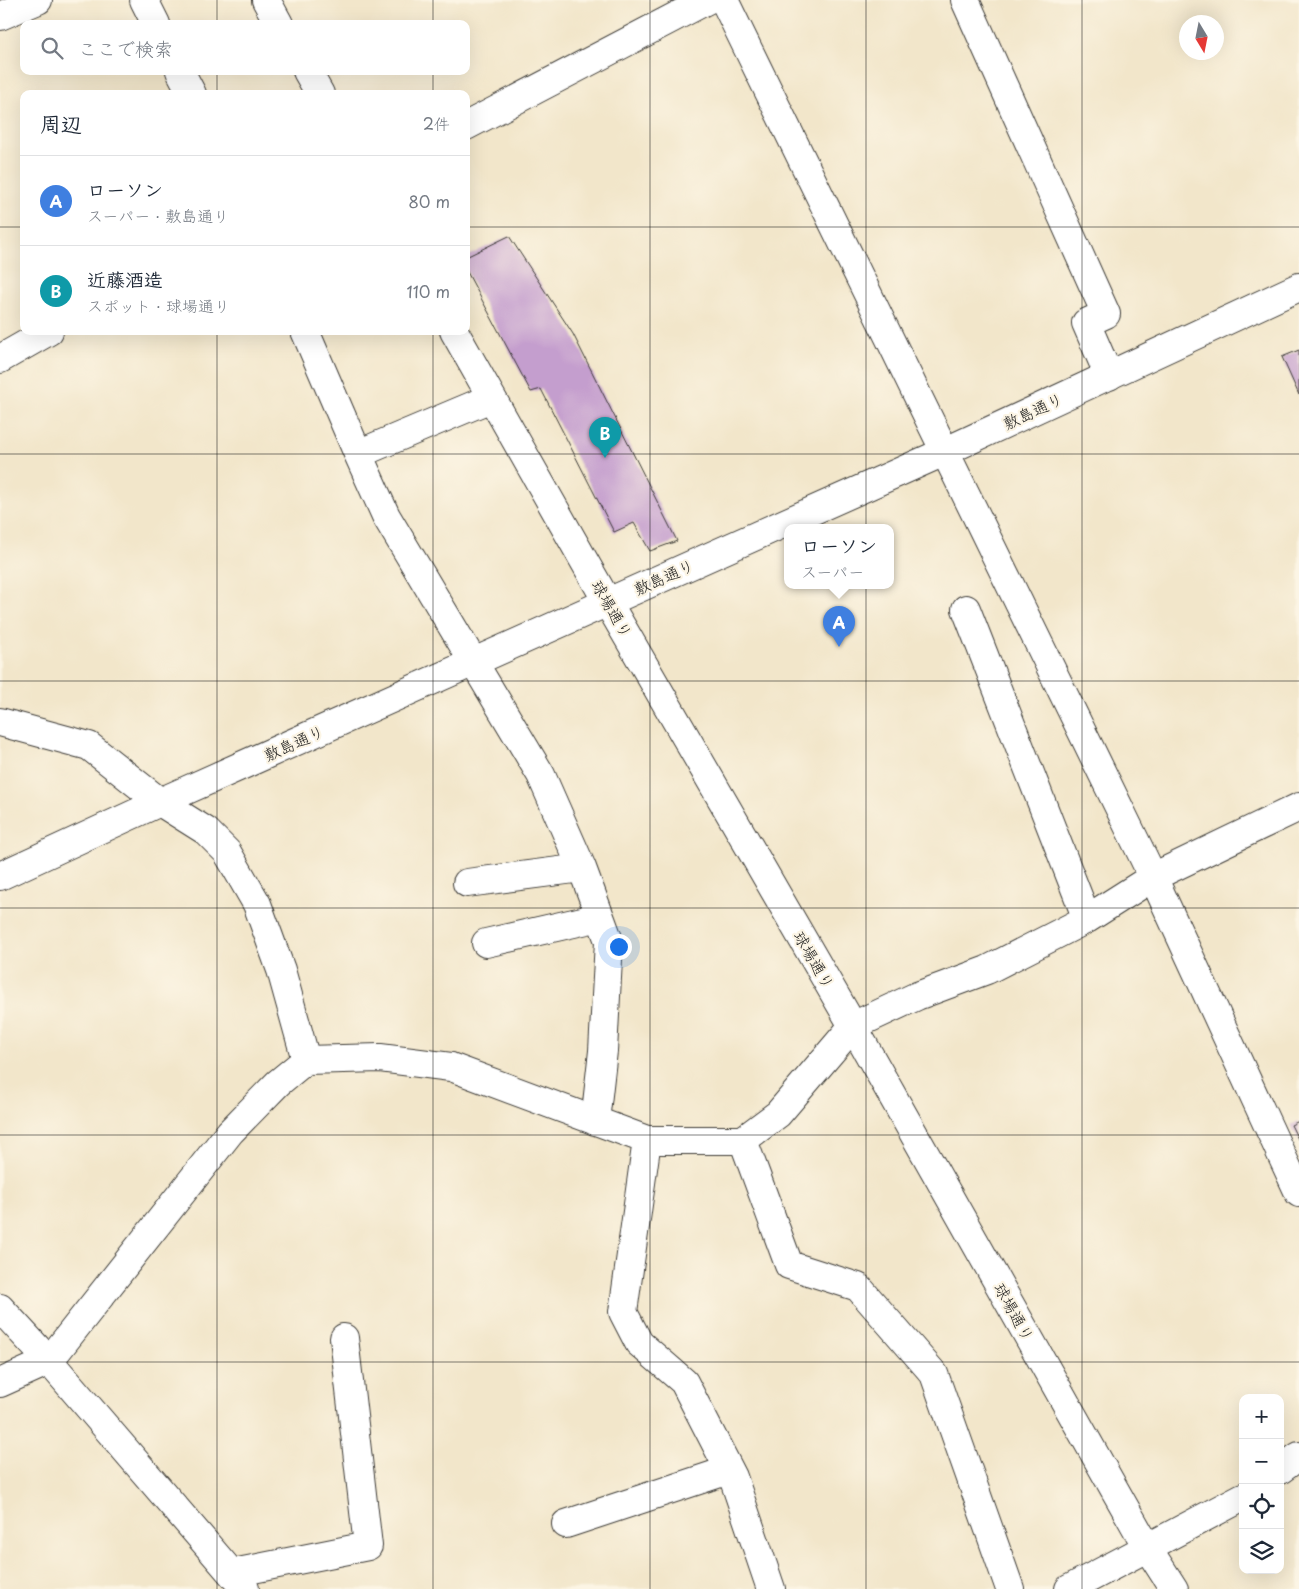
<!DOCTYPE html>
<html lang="ja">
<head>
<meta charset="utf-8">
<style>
  body { margin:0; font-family:"Playpen Sans","Klee One",sans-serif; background:#f2f2f3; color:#1f2937 }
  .controls { position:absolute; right:15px; bottom:15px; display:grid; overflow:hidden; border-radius:10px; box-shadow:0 5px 20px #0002 }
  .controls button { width:45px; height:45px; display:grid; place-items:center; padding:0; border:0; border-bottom:1px solid #e0e1e3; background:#fff; color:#1f2937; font:25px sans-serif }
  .compass { position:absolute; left:1179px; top:15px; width:45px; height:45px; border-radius:50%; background:#fff; box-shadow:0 5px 20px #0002; rotate:170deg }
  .you { position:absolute; left:618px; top:946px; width:18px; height:18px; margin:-12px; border:4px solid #fff; border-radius:50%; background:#1a73e8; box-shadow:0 0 0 8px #1a73e833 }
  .badge { display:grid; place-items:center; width:32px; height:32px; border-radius:50%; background:#7c3aed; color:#fff; font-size:16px; font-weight:700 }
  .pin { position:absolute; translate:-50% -41px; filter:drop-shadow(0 1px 2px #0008) }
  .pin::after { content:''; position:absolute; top:26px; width:18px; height:15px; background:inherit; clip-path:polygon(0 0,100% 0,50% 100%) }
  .popup { position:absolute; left:784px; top:524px; width:110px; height:65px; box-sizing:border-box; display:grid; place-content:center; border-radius:10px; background:#fff; filter:drop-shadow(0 1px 4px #0005); font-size:16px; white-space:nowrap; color:#747a83 }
  .popup b { font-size:19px; color:#1f2937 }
  .popup::after { content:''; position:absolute; left:50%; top:100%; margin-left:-10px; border:10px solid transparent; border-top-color:#fff }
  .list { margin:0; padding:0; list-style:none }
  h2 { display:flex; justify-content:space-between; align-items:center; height:65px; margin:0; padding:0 20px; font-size:21px }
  h2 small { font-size:16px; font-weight:400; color:#747a83 }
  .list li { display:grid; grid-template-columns:32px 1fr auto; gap:15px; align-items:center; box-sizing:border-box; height:90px; padding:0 20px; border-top:1px solid #e0e1e3 }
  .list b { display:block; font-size:19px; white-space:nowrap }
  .list p { margin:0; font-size:16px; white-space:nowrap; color:#747a83 }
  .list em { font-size:16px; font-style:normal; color:#747a83 }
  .icon { flex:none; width:28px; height:28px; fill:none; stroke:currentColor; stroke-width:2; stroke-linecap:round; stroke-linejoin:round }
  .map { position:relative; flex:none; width:1299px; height:1589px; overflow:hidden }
  .search { position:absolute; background:#fff; box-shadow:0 5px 20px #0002; left:20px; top:20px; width:450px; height:55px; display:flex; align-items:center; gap:12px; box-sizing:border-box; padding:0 18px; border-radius:10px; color:#747a83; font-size:19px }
  .panel { position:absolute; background:#fff; box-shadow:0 5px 20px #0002; left:20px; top:90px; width:450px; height:245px; border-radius:10px }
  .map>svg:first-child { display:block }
</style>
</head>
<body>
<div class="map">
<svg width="1299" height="1589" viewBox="0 0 1299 1589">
  <rect width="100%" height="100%" fill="#fcf5e5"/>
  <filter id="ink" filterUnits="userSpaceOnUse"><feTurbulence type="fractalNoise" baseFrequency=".02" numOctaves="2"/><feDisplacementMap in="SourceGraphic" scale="10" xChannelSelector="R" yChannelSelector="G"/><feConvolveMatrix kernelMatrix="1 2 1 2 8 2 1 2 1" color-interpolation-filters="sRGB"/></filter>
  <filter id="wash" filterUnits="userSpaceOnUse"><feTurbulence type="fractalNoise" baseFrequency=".0096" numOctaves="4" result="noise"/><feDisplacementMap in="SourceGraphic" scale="20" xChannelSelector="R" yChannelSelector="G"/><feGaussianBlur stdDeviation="1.12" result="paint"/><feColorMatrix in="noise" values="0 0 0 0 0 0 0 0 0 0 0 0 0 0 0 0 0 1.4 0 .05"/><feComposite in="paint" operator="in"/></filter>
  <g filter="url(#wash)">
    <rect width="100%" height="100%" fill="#f2e6ca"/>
    <g id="blocks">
      <path fill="#c49ece" d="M509 236 573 334 677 541 650 551 634 523 614 532 541 389 531 392 466 270V257Z
        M1299 350V395L1282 357Z
        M1299 1121V1141L1291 1125Z"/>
    </g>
  </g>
  <g filter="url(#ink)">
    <use href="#blocks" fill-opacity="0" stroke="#3c3a36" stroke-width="1"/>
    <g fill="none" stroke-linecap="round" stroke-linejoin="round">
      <g stroke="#3c3a36" stroke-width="30">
        <path id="street" d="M144 0 156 24
          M724 0 1153 877 1299 1193
          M965 0 1106 314 1086 323 1109 376
          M0 16 38 0
          M180 71 192 94
          M466 126 707 0
          M305 331 358 454 386 516 541 775 582 868
          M0 359 49 331
          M358 454 491 398
          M966 609 1087 919
          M0 722 89 746 160 802 206 831 227 852 257 904 281 970 306 1060
          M467 883 582 868 609 941 603 1051 595 1121
          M486 943 600 917
          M647 1140 623 1312 639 1343 684 1382 733 1477 771 1589
          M743 1140 789 1265 858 1287 934 1374 1010 1589
          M0 1383 49 1361 230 1132 278 1083 306 1060 380 1058 451 1067 647 1140H743L778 1114 853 1026 917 996 987 970 1087 919 1153 877 1299 807
          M1280 1470 1299 1456
          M566 1524 729 1470
          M233 1573 368 1546 344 1338
          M1069 1589 1243 1497"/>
      </g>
      <g stroke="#3c3a36" stroke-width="30">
        <path id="secondary" d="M266 0 279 24
          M307 71 320 94
          M454 331 608 603 853 1026 1147 1547 1174 1589
          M0 876 160 802 944 452 1299 287
          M0 1308 49 1361 245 1589"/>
      </g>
      <use href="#street" stroke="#fff" stroke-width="28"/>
      <use href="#secondary" stroke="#fff" stroke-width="28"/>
    </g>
  </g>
  <path fill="none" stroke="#1c1c1c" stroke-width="1" stroke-opacity="0.55" d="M217 0V24M433 0V24M650 0V1589M866 0V1589M1082 0V1589M217 71V94M433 71V94M0 227H24M466 227H1299M217 331V1589M433 331V1589M0 454H1299M0 681H1299M0 908H1299M0 1135H1299M0 1362H1299"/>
  <g text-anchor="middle" stroke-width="4.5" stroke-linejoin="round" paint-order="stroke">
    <g font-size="16" fill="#1c1c1c" stroke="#fcf5e5">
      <text transform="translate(1033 411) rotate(-25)" y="6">敷島通り</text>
      <text transform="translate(664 577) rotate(-24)" y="6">敷島通り</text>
      <text transform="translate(612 609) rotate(60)" y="6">球場通り</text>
      <text transform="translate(294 743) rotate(-24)" y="6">敷島通り</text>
      <text transform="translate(814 960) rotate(60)" y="6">球場通り</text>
      <text transform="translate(1014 1312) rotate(61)" y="6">球場通り</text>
    </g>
  </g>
</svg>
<div class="controls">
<button>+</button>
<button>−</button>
<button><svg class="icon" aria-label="locate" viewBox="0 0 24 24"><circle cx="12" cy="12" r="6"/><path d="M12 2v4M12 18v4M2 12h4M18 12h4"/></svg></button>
<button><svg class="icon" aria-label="layers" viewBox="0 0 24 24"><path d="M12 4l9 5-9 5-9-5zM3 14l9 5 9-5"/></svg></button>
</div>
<svg class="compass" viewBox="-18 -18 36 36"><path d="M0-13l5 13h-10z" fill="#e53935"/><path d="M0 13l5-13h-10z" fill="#747a83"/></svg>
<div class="you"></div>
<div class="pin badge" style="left:839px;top:647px;background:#3f7fe0">A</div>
<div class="popup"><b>ローソン</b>スーパー</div>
<div class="pin badge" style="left:605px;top:458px;background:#0f9aa8">B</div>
<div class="search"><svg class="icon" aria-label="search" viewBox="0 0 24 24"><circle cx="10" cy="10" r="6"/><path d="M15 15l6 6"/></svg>ここで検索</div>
<section class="panel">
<h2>周辺<small>2件</small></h2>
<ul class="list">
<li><span class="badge" style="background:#3f7fe0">A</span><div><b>ローソン</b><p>スーパー · 敷島通り</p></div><em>80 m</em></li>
<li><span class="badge" style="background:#0f9aa8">B</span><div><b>近藤酒造</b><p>スポット · 球場通り</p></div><em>110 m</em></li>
</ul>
</section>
</div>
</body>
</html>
